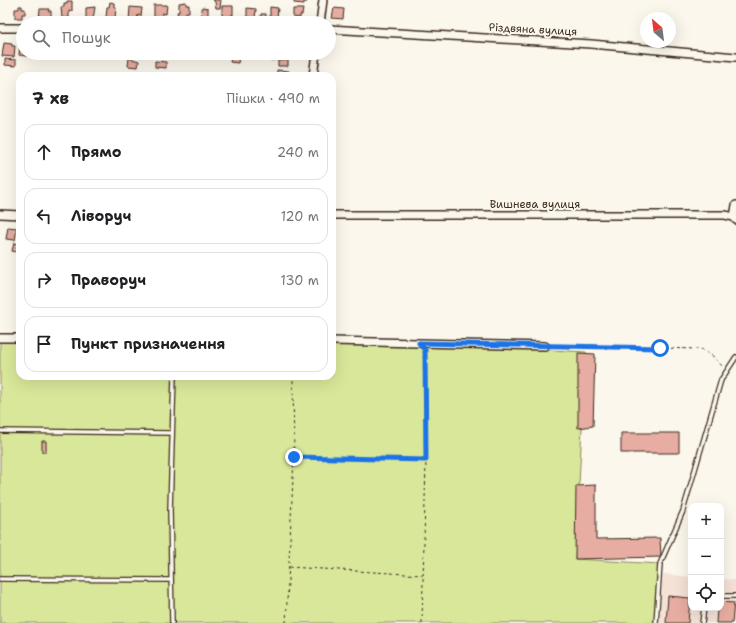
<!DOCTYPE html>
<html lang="uk">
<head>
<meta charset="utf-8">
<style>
  body { margin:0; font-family:"Shantell Sans",sans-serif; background:#f2f2f2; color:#202124 }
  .controls { position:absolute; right:12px; bottom:12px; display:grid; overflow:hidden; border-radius:8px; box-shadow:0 4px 16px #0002 }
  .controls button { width:36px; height:36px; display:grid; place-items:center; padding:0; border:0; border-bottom:1px solid #e0e0e0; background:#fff; color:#202124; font:20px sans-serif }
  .compass { position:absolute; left:640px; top:12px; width:36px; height:36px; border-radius:50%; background:#fff; box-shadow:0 4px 16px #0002; rotate:332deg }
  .stop { position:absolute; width:12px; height:12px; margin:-9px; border:3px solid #1a73e8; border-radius:50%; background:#fff }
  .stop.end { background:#1a73e8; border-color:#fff; box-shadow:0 1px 4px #0008 }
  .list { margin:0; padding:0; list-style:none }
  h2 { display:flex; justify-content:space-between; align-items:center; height:52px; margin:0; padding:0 16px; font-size:17px }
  h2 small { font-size:13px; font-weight:400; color:#757577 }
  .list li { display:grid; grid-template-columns:26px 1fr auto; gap:12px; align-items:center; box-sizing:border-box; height:56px; margin:0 8px 8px; padding:0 8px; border:1px solid #e0e0e0; border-radius:12px }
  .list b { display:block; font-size:15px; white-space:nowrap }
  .list em { font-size:13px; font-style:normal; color:#757577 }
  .icon { flex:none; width:22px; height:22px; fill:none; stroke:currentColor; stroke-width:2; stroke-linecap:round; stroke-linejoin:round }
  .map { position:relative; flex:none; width:736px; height:623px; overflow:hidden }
  .search { position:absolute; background:#fff; box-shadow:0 4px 16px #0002; left:16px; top:16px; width:320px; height:44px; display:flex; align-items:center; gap:10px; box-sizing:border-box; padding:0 14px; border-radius:22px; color:#757577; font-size:15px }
  .panel { position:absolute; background:#fff; box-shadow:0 4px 16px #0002; left:16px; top:72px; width:320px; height:308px; border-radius:12px }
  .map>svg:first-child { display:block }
</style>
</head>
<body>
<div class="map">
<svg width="736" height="623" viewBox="0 0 736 623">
  <rect width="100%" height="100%" fill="#fbf7ec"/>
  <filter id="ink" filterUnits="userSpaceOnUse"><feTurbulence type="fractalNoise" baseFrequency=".025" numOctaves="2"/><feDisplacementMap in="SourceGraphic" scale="8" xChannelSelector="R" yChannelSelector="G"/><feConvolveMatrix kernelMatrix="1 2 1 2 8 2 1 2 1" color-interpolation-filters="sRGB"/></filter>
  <g filter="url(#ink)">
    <path fill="#f5e1d6" d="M663 574 691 577V608H721V579L736 580V623H659Z"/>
    <path fill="#d9e79a" stroke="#8a885c" d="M0 338H20V376H332V341L429 343 586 352 575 559 660 564 656 623H0Z"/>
    <path fill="#e7ada2" stroke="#3b2a1e" d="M213 0H221L220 8H216L215 2Z
      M294 0H307V2H304V4L294 3Z
      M67 1H72V11H69V18H62L61 7H64V3H67Z
      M110 2 114 3V7H116L115 19 106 18 107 7H109Z
      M186 2V5H189V12H186V21H179L177 12H179V3Z
      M154 5H167L166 14 162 13V17H154Z
      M19 6H22V9H25V14H22V18H15V9H19Z
      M222 6H233V15H231L230 19H222Z
      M95 7 93 19H86V8Z
      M130 7 142 8 141 16 138 15 137 21H129Z
      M202 7 208 8V17H201Z
      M270 7 278 8 277 18 270 17Z
      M247 8 256 9 255 18 247 17Z
      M334 8 344 9 343 19 332 18Z
      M40 9H49L48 11H51V17H48V19H39Z
      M293 9H303L302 15H300V18L293 17Z
      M261 14H266V23H261Z
      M4 43 12 44V46H15L14 57 2 56Z
      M20 43 23 44V53H27V56L19 55Z
      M232 54 239 57 238 63 230 62Z
      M267 55H276V60H267Z
      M129 58 139 61 138 67 128 66Z
      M5 59 16 60V66L5 65Z
      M288 60V66H278V61Z
      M155 61 166 62V68L155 67Z
      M277 70 289 71V76H277Z
      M8 227 17 228 15 240 6 239Z
      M14 243 20 244V253L12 251Z
      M578 353 595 354 593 426 578 428Z
      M621 433H679V453H621Z
      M42 441H46V452H42Z
      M596 485V539L660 538 661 557 575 559 576 486Z
      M668 596 690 598 688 623H666Z
      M721 602 734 603 732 623H716L717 608H721Z"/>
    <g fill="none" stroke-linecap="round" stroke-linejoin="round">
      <g stroke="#3b2a1e" stroke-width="6">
        <path id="service" d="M0 431 172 433
          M0 579 170 580
          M721 596H736
          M172 623 170 510 174 376
          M656 623 660 564 683 511 721 380 736 357
          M702 623 704 608"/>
      </g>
      <g stroke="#3b2a1e" stroke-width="10">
        <path id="minor" d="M320 23 323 0
          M0 28H23
          M329 29 591 44 736 57
          M313 76 316 53
          M0 214 20 215
          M332 215H725L734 217 736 220
          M734 217 736 205
          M0 338H20
          M332 341 545 346"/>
      </g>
      <path stroke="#3b2a1e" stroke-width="1" stroke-dasharray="3 3" stroke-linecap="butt" d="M551 346 701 349 714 357 723 367
        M295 457 425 460
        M289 567 423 575
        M286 623 294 457 293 376
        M422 623 426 460 424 350"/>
      <use href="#service" stroke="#fbf7ec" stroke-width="3.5"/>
      <use href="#minor" stroke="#fbf7ec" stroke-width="7"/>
    </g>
  </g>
  <g fill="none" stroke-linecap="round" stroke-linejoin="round" filter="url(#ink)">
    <path stroke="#1a73e8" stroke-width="5" d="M294 457 426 460 425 350 419 343 660 348"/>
  </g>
  <g text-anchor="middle" stroke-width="4" stroke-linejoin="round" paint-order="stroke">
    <g font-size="11" fill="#3b2a1e" stroke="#fbf7ec">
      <text transform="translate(533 29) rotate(3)" y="4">Різдвяна вулиця</text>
      <text x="535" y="208">Вишнева вулиця</text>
    </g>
  </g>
</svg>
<div class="controls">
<button>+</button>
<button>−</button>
<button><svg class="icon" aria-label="locate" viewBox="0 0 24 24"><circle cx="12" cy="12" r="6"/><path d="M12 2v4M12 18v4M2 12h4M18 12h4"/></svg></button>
</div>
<svg class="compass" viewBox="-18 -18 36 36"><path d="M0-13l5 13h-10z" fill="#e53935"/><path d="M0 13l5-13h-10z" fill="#757577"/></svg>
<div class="stop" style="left:660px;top:348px"></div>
<div class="stop end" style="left:294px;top:457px"></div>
<div class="search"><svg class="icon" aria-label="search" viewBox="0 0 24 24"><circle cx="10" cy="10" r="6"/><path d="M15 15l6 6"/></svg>Пошук</div>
<section class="panel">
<h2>7 хв<small>Пішки · 490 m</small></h2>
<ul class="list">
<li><svg class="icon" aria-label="ahead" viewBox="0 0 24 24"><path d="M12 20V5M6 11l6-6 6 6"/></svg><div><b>Прямо</b></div><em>240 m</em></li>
<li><svg class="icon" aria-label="left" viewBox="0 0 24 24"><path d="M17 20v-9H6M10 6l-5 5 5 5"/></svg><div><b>Ліворуч</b></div><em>120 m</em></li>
<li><svg class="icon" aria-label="right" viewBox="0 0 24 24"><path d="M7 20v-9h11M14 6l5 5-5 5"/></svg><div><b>Праворуч</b></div><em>130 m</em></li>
<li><svg class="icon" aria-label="arrive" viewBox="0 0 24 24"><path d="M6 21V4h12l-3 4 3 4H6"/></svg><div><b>Пункт призначення</b></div></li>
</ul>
</section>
</div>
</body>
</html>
